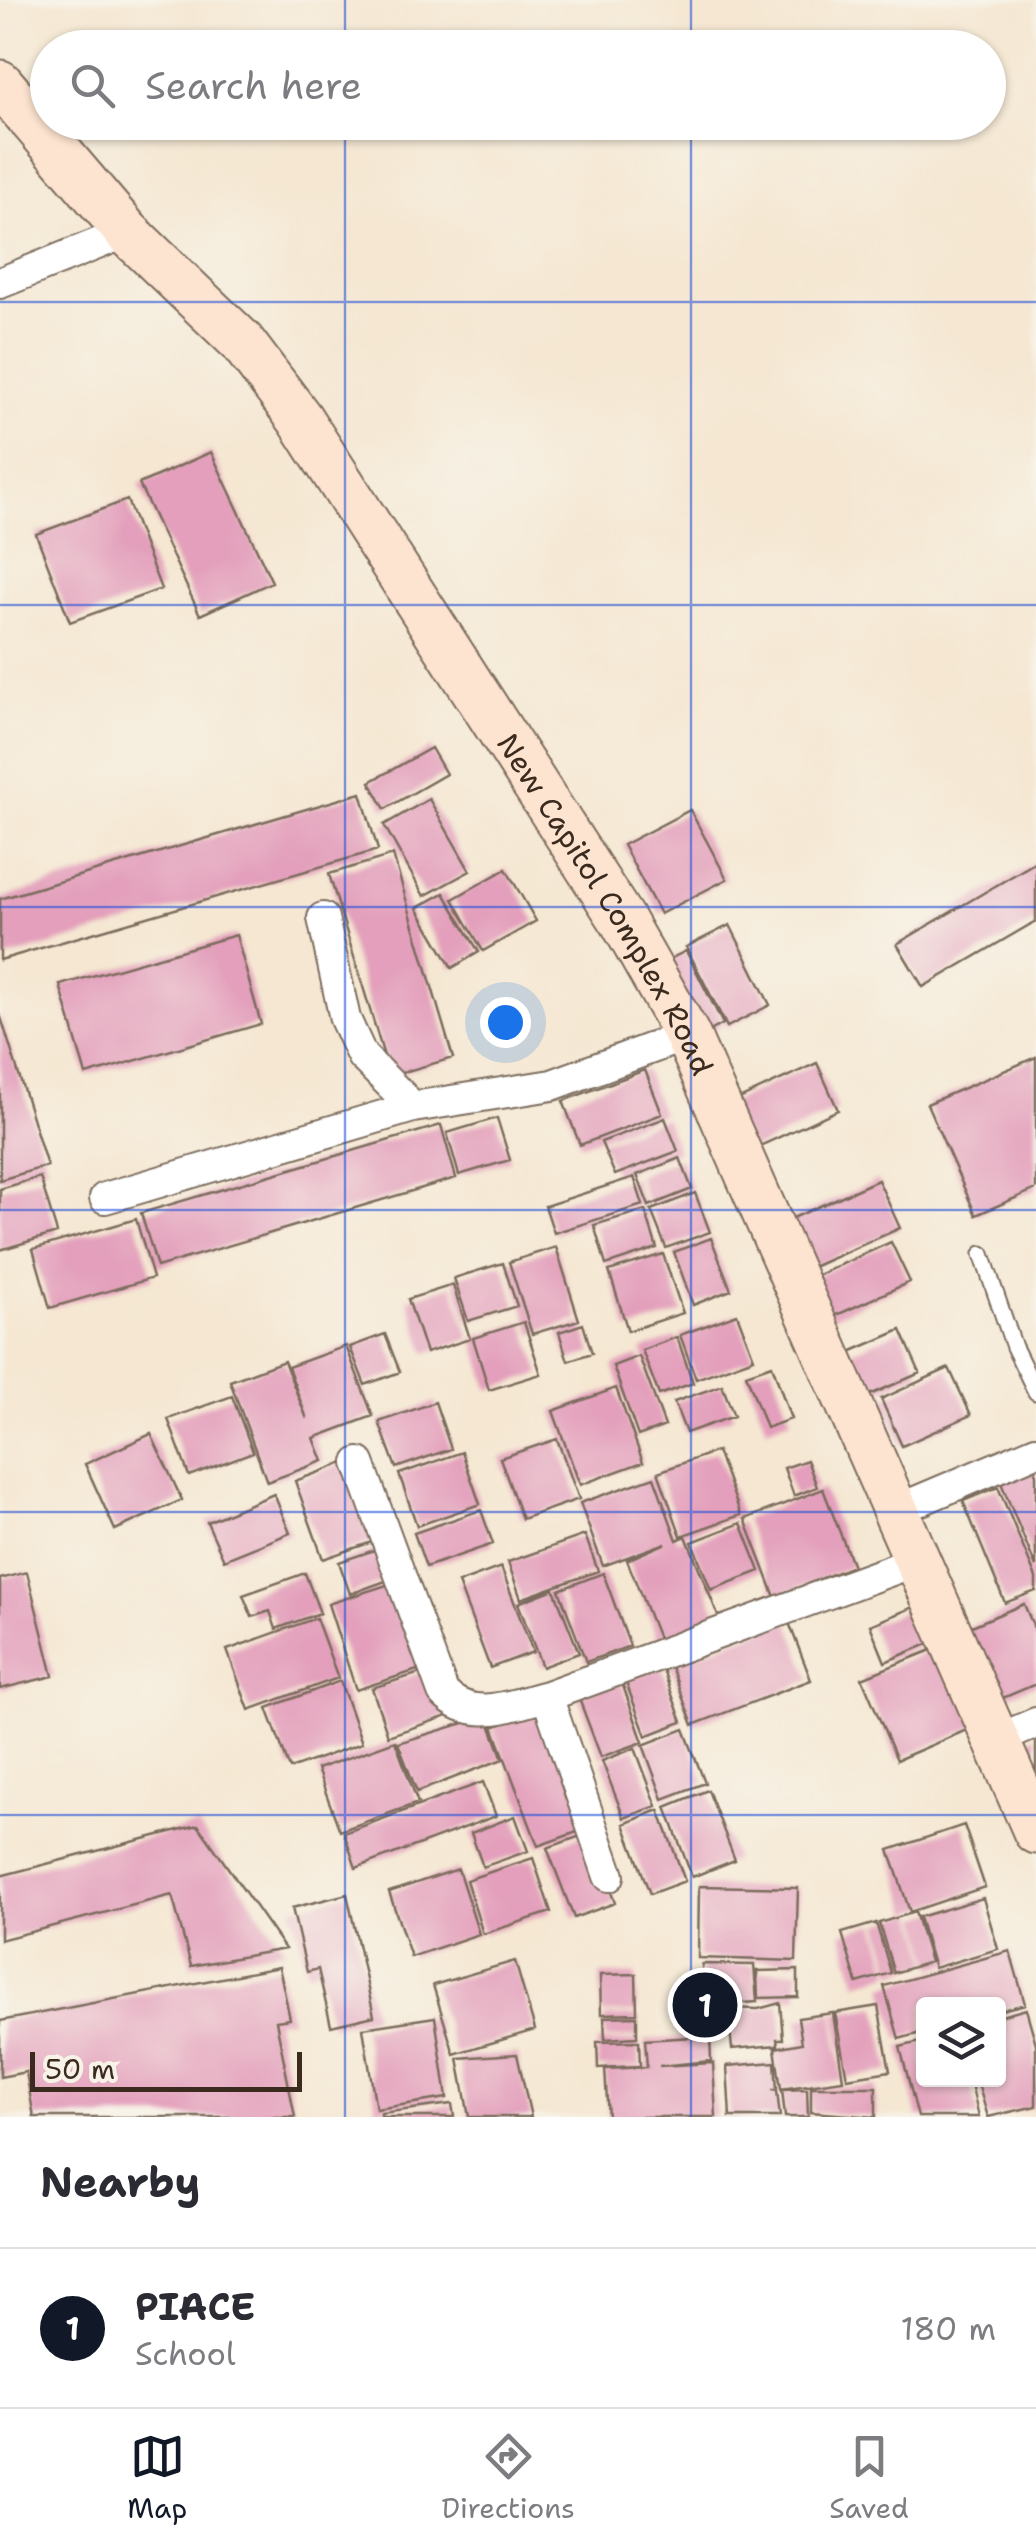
<!DOCTYPE html>
<html lang="en">
<head>
<meta charset="utf-8">
<style>
  body { margin:0; font-family:"Shantell Sans",sans-serif; background:#f7f7f7; color:#2b2b33 }
  .controls { position:absolute; right:30px; bottom:30px; display:grid; overflow:hidden; border-radius:10px; box-shadow:0 2px 8px #0004 }
  .controls button { width:90px; height:90px; display:grid; place-items:center; padding:0; border:0; border-bottom:2px solid #e1e1e2; background:#fff; color:#2b2b33; font:50px sans-serif }
  .scale { position:absolute; left:30px; bottom:25px; width:272px; box-sizing:border-box; padding-left:10px; border:5px solid #3b2a1e; border-top:0; font-size:28px; line-height:35px; white-space:nowrap; color:#3b2a1e; -webkit-text-stroke:8px #f7f3e8; paint-order:stroke }
  .you { position:absolute; left:505px; top:1022px; width:35px; height:35px; margin:-25px; border:8px solid #fff; border-radius:50%; background:#1a73e8; box-shadow:0 0 0 15px #1a73e833 }
  .badge { display:grid; place-items:center; width:65px; height:65px; border-radius:50%; background:#111827; color:#fff; font-size:32px; font-weight:700 }
  .pin { position:absolute; translate:-50% -50%; border:5px solid #fff; box-shadow:0 2px 10px #0006 }
  .list { margin:0; padding:0; list-style:none }
  h2 { display:flex; justify-content:space-between; align-items:center; height:130px; margin:0; padding:0 40px; font-size:42px }
  h2 small { font-size:32px; font-weight:400; color:#7c7c81 }
  .list li { display:grid; grid-template-columns:65px 1fr auto; gap:30px; align-items:center; box-sizing:border-box; height:160px; padding:0 40px; border-top:2px solid #e1e1e2 }
  .list b { display:block; font-size:38px; white-space:nowrap }
  .list p { margin:0; font-size:32px; white-space:nowrap; color:#7c7c81 }
  .list em { font-size:32px; font-style:normal; color:#7c7c81 }
  .icon { flex:none; width:55px; height:55px; fill:none; stroke:currentColor; stroke-width:2; stroke-linecap:round; stroke-linejoin:round }
  .map { position:relative; flex:none; width:1036px; height:2117px; overflow:hidden }
  .search { position:absolute; background:#fff; box-shadow:0 2px 8px #0004; left:30px; right:30px; top:30px; height:110px; display:flex; align-items:center; gap:25px; box-sizing:border-box; padding:0 35px; border-radius:55px; color:#7c7c81; font-size:38px }
  .sheet { height:290px; background:#fff }
  nav { display:flex; justify-content:space-around; align-items:center; box-sizing:border-box; height:140px; border-top:2px solid #e1e1e2; background:#fff; font-size:28px; color:#7c7c81 }
  nav a { display:grid; justify-items:center; gap:5px }
  nav .on { color:#111827 }
  .map>svg:first-child { display:block }
</style>
</head>
<body>
<div class="map">
<svg width="1036" height="2117" viewBox="0 0 1036 2117">
  <rect width="100%" height="100%" fill="#f7f3e8"/>
  <filter id="ink" filterUnits="userSpaceOnUse"><feTurbulence type="fractalNoise" baseFrequency=".01" numOctaves="2"/><feDisplacementMap in="SourceGraphic" scale="20" xChannelSelector="R" yChannelSelector="G"/><feConvolveMatrix kernelMatrix="1 2 1 2 8 2 1 2 1" color-interpolation-filters="sRGB"/></filter>
  <filter id="wash" filterUnits="userSpaceOnUse"><feTurbulence type="fractalNoise" baseFrequency=".0048" numOctaves="4" result="noise"/><feDisplacementMap in="SourceGraphic" scale="40" xChannelSelector="R" yChannelSelector="G"/><feGaussianBlur stdDeviation="2.25" result="paint"/><feColorMatrix in="noise" values="0 0 0 0 0 0 0 0 0 0 0 0 0 0 0 0 0 1.4 0 .05"/><feComposite in="paint" operator="in"/></filter>
  <g filter="url(#wash)">
    <rect width="100%" height="100%" fill="#f5e7d2"/>
    <g id="blocks">
      <path fill="#e39fbb" d="M211 452 272 582 200 615 139 484Z
        M127 500 161 589 70 622 36 534Z
        M431 748 446 774 385 809 370 782Z
        M361 793 378 850 0 960V899Z
        M429 799 470 871 424 896 384 825Z
        M690 810 727 879 660 914 623 845Z
        M393 855 453 1058 390 1076 329 874Z
        M1036 862V921L923 987 897 944Z
        M506 869 536 921 483 951 453 899Z
        M444 893 479 952 452 968 417 908Z
        M730 925 770 1005 727 1027 686 947Z
        M236 935 261 1024 86 1075 60 985Z
        M686 951 723 1024 691 1041 654 967Z
        M0 1014 47 1166 0 1180Z
        M1036 1057V1189L976 1215 927 1104Z
        M817 1063 838 1110 749 1151 728 1104Z
        M645 1070 662 1114 580 1145 563 1101Z
        M497 1118 510 1160 459 1175 447 1133Z
        M665 1118 678 1151 615 1175 601 1142Z
        M441 1125 456 1178 157 1267 141 1213Z
        M680 1158 692 1189 649 1206 637 1175Z
        M40 1177 57 1233 0 1250V1189Z
        M634 1177 643 1205 554 1233 545 1206Z
        M878 1180 900 1228 797 1274 775 1226Z
        M695 1193 710 1232 666 1248 651 1210Z
        M645 1210 657 1248 606 1265 594 1225Z
        M136 1219 153 1278 50 1308 33 1249Z
        M711 1238 731 1290 693 1305 674 1252Z
        M891 1242 910 1282 819 1323 800 1283Z
        M556 1247 579 1320 532 1334 509 1262Z
        M663 1254 683 1313 628 1331 609 1271Z
        M503 1263 517 1306 468 1321 454 1278Z
        M453 1285 470 1339 426 1353 408 1299Z
        M737 1314 754 1358 696 1379 680 1335Z
        M524 1322 541 1374 489 1390 473 1338Z
        M583 1324 592 1353 568 1361 559 1332Z
        M901 1330 920 1373 854 1402 834 1359Z
        M385 1334 400 1372 365 1385 350 1347Z
        M677 1337 693 1383 659 1395 642 1350Z
        M346 1346 373 1416 314 1438 323 1461 267 1482 230 1381 284 1361 307 1419 288 1367Z
        M639 1356 665 1426 638 1436 613 1366Z
        M772 1365 791 1419 766 1428 746 1374Z
        M949 1368 971 1415 902 1446 881 1399Z
        M722 1385 734 1416 686 1433 674 1402Z
        M616 1388 643 1462 580 1485 553 1411Z
        M232 1396 253 1452 189 1476 168 1419Z
        M435 1402 451 1449 396 1468 379 1422Z
        M151 1434 182 1500 115 1530 85 1464Z
        M557 1439 579 1499 522 1519 500 1458Z
        M717 1451 741 1515 681 1536 658 1472Z
        M462 1452 480 1504 417 1526 399 1474Z
        M807 1460 817 1487 794 1496 784 1468Z
        M349 1461 378 1540 323 1559 295 1481Z
        M1036 1462V1567L999 1478Z
        M654 1477 677 1540 686 1536 719 1618 659 1641 627 1560 666 1543 603 1566 580 1503Z
        M998 1487 1036 1578V1591L1005 1603 963 1501Z
        M823 1489 853 1566 775 1597 745 1519Z
        M274 1494 290 1533 224 1560 207 1522Z
        M481 1510 493 1544 426 1567 414 1533Z
        M741 1523 760 1571 711 1590 692 1542Z
        M585 1535 598 1571 521 1599 508 1562Z
        M383 1547 394 1578 350 1594 339 1562Z
        M501 1567 533 1652 490 1668 458 1583Z
        M27 1572 53 1676 0 1689V1579Z
        M305 1573 320 1613 276 1629 270 1611 252 1617 243 1595Z
        M603 1573 630 1646 586 1662 559 1590Z
        M399 1581 427 1667 356 1690 328 1604Z
        M554 1589 579 1653 542 1667 518 1603Z
        M933 1599 949 1635 885 1662 870 1625Z
        M1024 1604 1036 1633V1684L991 1703 960 1631Z
        M316 1618 338 1678 249 1710 227 1650Z
        M788 1620 811 1680 693 1725 670 1664Z
        M949 1643 983 1723 897 1760 862 1678Z
        M662 1667 682 1722 646 1736 625 1680Z
        M433 1669 448 1716 388 1736 372 1688Z
        M621 1680 643 1742 601 1757 578 1696Z
        M340 1681 362 1743 290 1769 267 1708Z
        M546 1707 591 1827 538 1846 493 1727Z
        M487 1716 503 1759 417 1792 398 1743Z
        M684 1729 705 1783 663 1799 643 1745Z
        M1036 1737V1789L1011 1746Z
        M395 1741 418 1803 340 1831 317 1769Z
        M635 1748 657 1806 624 1818 602 1761Z
        M483 1782 496 1816 356 1868 344 1833Z
        M708 1790 735 1860 692 1877 666 1807Z
        M659 1810 685 1881 650 1894 624 1824Z
        M515 1816 528 1851 483 1867 471 1833Z
        M198 1825 285 1949 191 1966 172 1895 0 1940V1876Z
        M964 1825 985 1887 910 1912 889 1850Z
        M589 1833 615 1903 574 1918 547 1848Z
        M533 1858 551 1912 483 1934 466 1880Z
        M458 1869 479 1934 411 1957 389 1892Z
        M699 1886 798 1888 796 1961 698 1958Z
        M347 1894 374 2016 331 2026 318 1969 307 1972 292 1908Z
        M983 1898 998 1949 934 1968 919 1917Z
        M915 1912 930 1962 894 1973 879 1923Z
        M876 1923 891 1973 857 1983 842 1933Z
        M1010 1951 1025 2004 998 2011V2004H924V2032L899 2039 884 1986Z
        M515 1961 535 2030 454 2054 433 1985Z
        M702 1964 754 1965 757 2002 716 2005 715 1986 703 1987Z
        M279 1967 290 2019 276 2021 295 2117H34L26 2072 0 2077V2021Z
        M798 1970V1997L758 1998 757 1971Z
        M636 1974 637 2013 601 2014 600 1975Z
        M780 2003 783 2039H777L778 2045 732 2049 728 2008 758 2009Z
        M878 2006 890 2071 847 2078 835 2013Z
        M1026 2009 1036 2044V2106L988 2117 977 2080H998V2017Z
        M833 2013 843 2080 781 2089 775 2048 802 2043 798 2018Z
        M637 2016V2037L605 2039 604 2017Z
        M435 2017 447 2098 376 2109 363 2028Z
        M710 2036 711 2061 659 2066 713 2063 716 2117H608L605 2069 647 2067 645 2040Z
        M639 2041 640 2066 598 2068 597 2042Z
        M924 2041V2080H970L979 2117H918L900 2047Z
        M517 2054 531 2117H469L458 2058Z
        M775 2062 777 2090H772L777 2091 780 2117H730L727 2066Z
        M811 2087H876V2117L811 2112Z
        M807 2089 808 2117H785L782 2090Z
        M452 2104 454 2117H381V2113Z"/>
    </g>
  </g>
  <g filter="url(#ink)">
    <use href="#blocks" fill-opacity="0" stroke="#7c6c5d" stroke-width="2.5"/>
    <g fill="none" stroke-linecap="round" stroke-linejoin="round">
      <g stroke="#7c6c5d" stroke-width="19">
        <path id="lane" d="M982 1254 1014 1347 1036 1392"/>
      </g>
      <g stroke="#7c6c5d" stroke-width="34">
        <path id="street" d="M0 283 127 232
          M323 918 345 1019 362 1056 413 1107
          M105 1198 413 1107 552 1085 687 1035
          M359 1463 443 1692C471 1723 511 1705 547 1696L919 1560
          M897 1510 1036 1451
          M547 1696 609 1876
          M999 1739 1036 1723"/>
      </g>
      <g stroke="#7c6c5d" stroke-width="49">
        <g id="secondary">
          <path id="s1" d="M0 83 127 232 242 342 300 419 622 920 687 1035 1036 1831"/>
        </g>
      </g>
      <use href="#lane" stroke="#fff" stroke-width="15"/>
      <use href="#street" stroke="#fff" stroke-width="30"/>
      <use href="#secondary" stroke="#fde4d0" stroke-width="45"/>
    </g>
  </g>
  <path fill="none" stroke="#1d4ed8" stroke-width="2.5" stroke-opacity="0.55" d="M345 0V48M691 0V48M345 122V2117M691 122V2117M0 302H1036M0 605H1036M0 907H1036M0 1210H1036M0 1512H1036M0 1815H1036"/>
  <g text-anchor="middle" stroke-width="8" stroke-linejoin="round" paint-order="stroke">
    <g font-size="30" fill="#3b2a1e" stroke="#f7f3e8">
      <text dy="10" stroke="none"><textPath href="#s1" startOffset="1025">New Capitol Complex Road</textPath></text>
    </g>
  </g>
</svg>
<div class="controls">
<button><svg class="icon" aria-label="layers" viewBox="0 0 24 24"><path d="M12 4l9 5-9 5-9-5zM3 14l9 5 9-5"/></svg></button>
</div>
<div class="scale">50 m</div>
<div class="you"></div>
<div class="pin badge" style="left:705px;top:2005px">1</div>
<div class="search"><svg class="icon" aria-label="search" viewBox="0 0 24 24"><circle cx="10" cy="10" r="6"/><path d="M15 15l6 6"/></svg>Search here</div>
</div>
<section class="sheet">
<h2>Nearby<small></small></h2>
<ul class="list">
<li><span class="badge">1</span><div><b>PIACE</b><p>School</p></div><em>180 m</em></li>
</ul>
</section>
<nav>
<a class="on"><svg class="icon" aria-label="map" viewBox="0 0 24 24"><path d="M3 6l6-2 6 2 6-2v14l-6 2-6-2-6 2zM9 4v14M15 6v14"/></svg>Map</a>
<a><svg class="icon" aria-label="directions" viewBox="0 0 24 24"><path d="M12 3l9 9-9 9-9-9zM9 14v-3h6M13 9l2 2-2 2"/></svg>Directions</a>
<a><svg class="icon" aria-label="saved" viewBox="0 0 24 24"><path d="M7 4h10v16l-5-4-5 4z"/></svg>Saved</a>
</nav>
</body>
</html>
